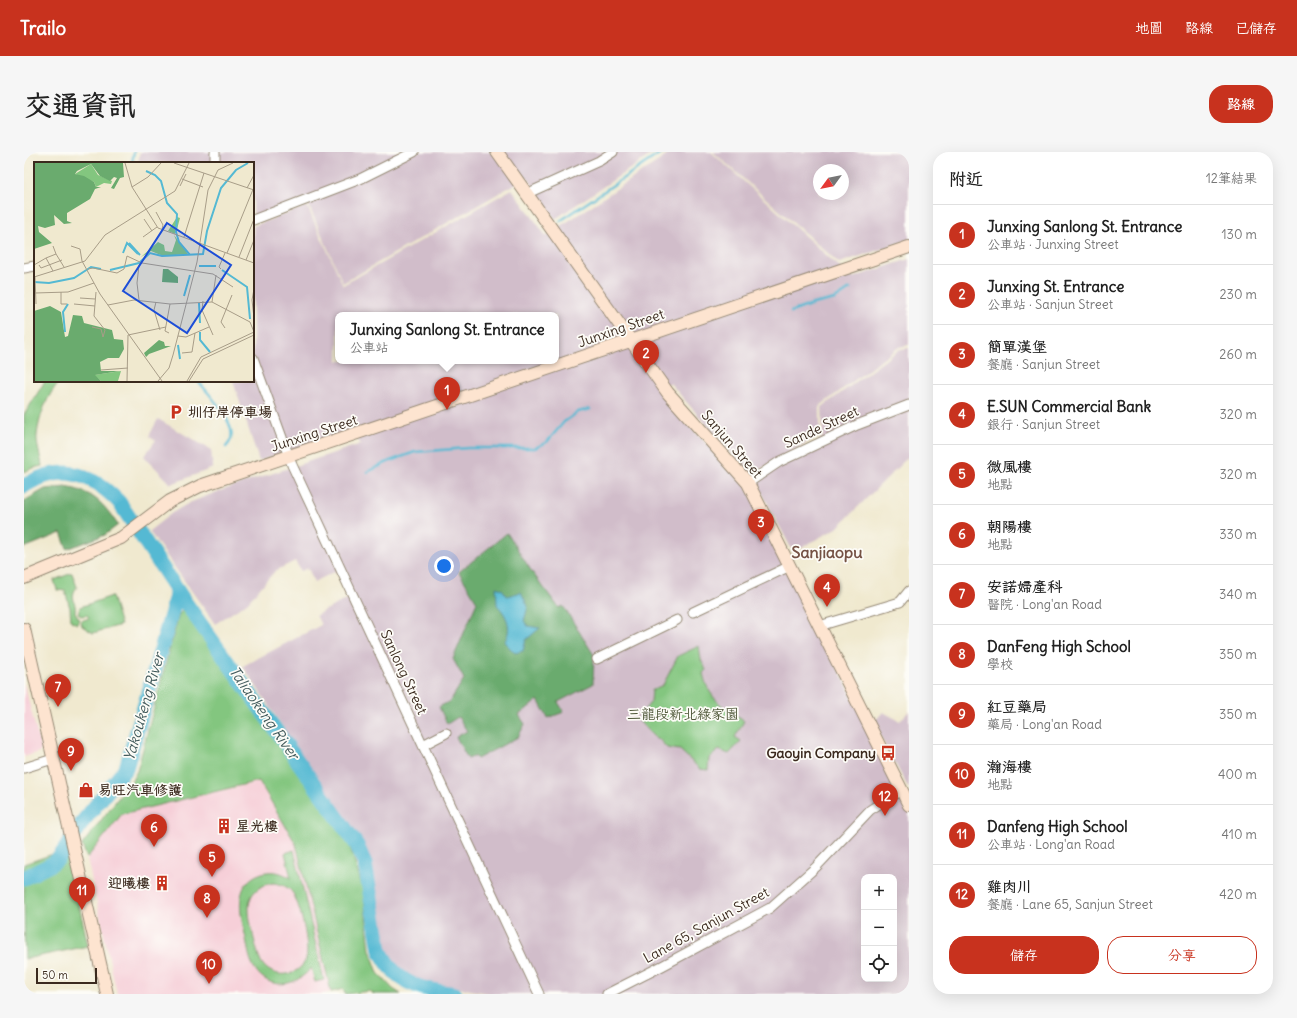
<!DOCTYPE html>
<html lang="zh-TW">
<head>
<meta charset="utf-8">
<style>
  body { margin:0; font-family:Delius,"LXGW WenKai TC",sans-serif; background:#f6f6f6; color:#222 }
  .controls { position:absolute; right:12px; bottom:12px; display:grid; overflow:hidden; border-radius:8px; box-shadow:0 4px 16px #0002 }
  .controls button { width:36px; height:36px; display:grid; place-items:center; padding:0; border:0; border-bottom:1px solid #e0e0e0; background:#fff; color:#222; font:20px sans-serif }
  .compass { position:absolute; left:789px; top:12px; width:36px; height:36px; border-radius:50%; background:#fff; box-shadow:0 4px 16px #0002; rotate:237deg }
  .scale { position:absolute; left:12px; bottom:10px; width:61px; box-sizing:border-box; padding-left:4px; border:2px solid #3b2a1e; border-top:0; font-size:11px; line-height:14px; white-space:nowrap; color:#3b2a1e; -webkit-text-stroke:3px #fdfcf7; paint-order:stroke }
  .you { position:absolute; left:420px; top:414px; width:14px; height:14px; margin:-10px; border:3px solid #fff; border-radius:50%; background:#1a73e8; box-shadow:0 0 0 6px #1a73e833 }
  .badge { display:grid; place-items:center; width:26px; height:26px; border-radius:50%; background:#c8321e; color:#fff; font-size:13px; font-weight:700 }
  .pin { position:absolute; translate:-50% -33px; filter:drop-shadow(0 1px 2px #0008) }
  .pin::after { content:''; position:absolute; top:21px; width:14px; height:12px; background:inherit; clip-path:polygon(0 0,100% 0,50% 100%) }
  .popup { position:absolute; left:311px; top:160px; width:224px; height:52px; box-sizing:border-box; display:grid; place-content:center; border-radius:8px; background:#fff; filter:drop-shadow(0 1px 3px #0005); font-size:13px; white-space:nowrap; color:#767676 }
  .popup b { font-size:15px; color:#222 }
  .popup::after { content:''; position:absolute; left:50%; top:100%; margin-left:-8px; border:8px solid transparent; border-top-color:#fff }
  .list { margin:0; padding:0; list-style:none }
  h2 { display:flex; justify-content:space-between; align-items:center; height:52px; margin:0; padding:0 16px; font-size:17px }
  h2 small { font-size:13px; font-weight:400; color:#767676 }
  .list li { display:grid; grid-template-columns:26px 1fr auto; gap:12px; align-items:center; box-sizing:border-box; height:60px; padding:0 16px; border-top:1px solid #e0e0e0 }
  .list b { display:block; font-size:15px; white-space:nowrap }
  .list p { margin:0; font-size:13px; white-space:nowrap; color:#767676 }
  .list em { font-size:13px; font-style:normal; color:#767676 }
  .actions { display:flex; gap:8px; padding:12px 16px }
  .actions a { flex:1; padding:9px 0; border:1px solid #c8321e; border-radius:16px; text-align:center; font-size:14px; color:#c8321e }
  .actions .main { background:#c8321e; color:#fff }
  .icon { flex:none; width:22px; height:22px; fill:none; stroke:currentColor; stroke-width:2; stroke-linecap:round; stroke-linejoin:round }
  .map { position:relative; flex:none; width:885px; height:842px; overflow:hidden; border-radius:16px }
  header { display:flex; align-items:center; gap:24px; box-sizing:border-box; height:56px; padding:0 20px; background:#c8321e; color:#fff }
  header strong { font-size:19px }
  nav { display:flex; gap:22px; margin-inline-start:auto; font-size:14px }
  .intro { display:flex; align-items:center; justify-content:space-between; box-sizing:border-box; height:96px; padding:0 24px }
  h1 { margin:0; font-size:28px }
  .button { padding:10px 18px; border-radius:16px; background:#c8321e; color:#fff; font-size:14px; font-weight:700 }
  main { display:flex; gap:24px; padding:0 24px }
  aside { flex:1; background:#fff; border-radius:16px; box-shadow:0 4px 16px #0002 }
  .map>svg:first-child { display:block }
</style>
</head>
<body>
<header>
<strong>Trailo</strong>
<nav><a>地圖</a><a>路線</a><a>已儲存</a></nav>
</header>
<div class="intro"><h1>交通資訊</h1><a class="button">路線</a></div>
<main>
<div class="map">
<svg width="885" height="842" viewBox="0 0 885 842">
  <rect width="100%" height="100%" fill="#fdfcf7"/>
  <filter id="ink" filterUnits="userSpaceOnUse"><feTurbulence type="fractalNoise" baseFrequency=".025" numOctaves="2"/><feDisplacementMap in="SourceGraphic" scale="8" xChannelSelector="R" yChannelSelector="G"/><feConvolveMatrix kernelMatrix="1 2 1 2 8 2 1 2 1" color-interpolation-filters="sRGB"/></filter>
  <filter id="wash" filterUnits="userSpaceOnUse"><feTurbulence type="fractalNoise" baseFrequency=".012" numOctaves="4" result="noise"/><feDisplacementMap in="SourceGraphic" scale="16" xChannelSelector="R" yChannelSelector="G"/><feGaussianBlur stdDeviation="0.9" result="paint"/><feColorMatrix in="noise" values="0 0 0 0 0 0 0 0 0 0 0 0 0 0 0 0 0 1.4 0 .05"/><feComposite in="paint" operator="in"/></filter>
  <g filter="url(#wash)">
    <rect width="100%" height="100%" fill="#f0e9cf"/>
    <path fill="#f6cfd8" d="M0 531 17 597 15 600 0 605Z
      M235 630 272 692 307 840 299 842H93L63 706 98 662Z"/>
    <path fill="#d1bdca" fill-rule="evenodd" d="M116 0H631L531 67 503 25 319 131 282 47 229 66V11H114Z
      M648 0H687L828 126 885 107V193L875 195 796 254V283L726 323 646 231 633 235 650 258 723 334 885 658V842H469L400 830 378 820 362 800 348 711 219 514 297 473 292 463 327 445 314 418 290 430 284 416 277 419 271 409 251 419 223 451 191 472 125 379 148 361 165 351 193 340 337 292 326 278 235 309 209 229H229V74L283 54 319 133 488 37 522 84ZM314 163H532V209H314ZM840 725H870V827H840Z
      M689 0H885V88L815 111ZM795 18H819V42H795Z
      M885 196V304L813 376 769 400 732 329 756 313 786 300 799 284 798 255 876 197Z
      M134 267 187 298 189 316 147 332 120 304 132 288 125 284Z
      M885 559V637L849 571 859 560 876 569Z"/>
    <path fill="#83c67f" stroke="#5f784e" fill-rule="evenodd" d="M21 229H36C23 243 15 265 13 283 12 293 17 305 18 314L9 316 0 320V263Z
      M48 421 53 435C45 444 53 451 51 460L55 467 53 472 47 469 46 456 41 439 33 438 30 428Z
      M88 444 97 473 69 481 58 474 57 469 65 466 63 463 57 464 54 462 56 455Z
      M159 458 165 463 324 688 339 737 346 798 354 821 369 837 377 842H350L345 839 321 842 319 837 307 840 272 692 235 629 98 662 63 706 58 693 108 628 113 619 155 462Z
      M675 494 677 508 682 518 679 521C684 546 699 556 720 569L711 585 717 589 705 602 695 598 685 606 684 618 676 617 656 598 643 596 636 588 629 584 615 569 616 563 627 550 628 538 639 533 654 504Z
      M270 698 300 828 291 830 287 816C272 835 245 839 231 817 225 808 224 797 222 787 217 765 207 731 238 721 249 718 257 720 267 726L261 701ZM249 731C257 732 263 734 268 740 276 751 286 795 282 807 275 824 253 827 241 815 234 808 233 796 230 787 225 763 216 737 249 731Z
      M29 702 26 708 0 722V712Z
      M44 703 64 794 1 807 0 732 33 714Z"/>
    <path fill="#6aab6e" stroke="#526a46" d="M42 335C70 340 79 351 94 373L81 383 43 397 37 381 0 396V349L21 337Z
      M483 381 508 420 535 456 539 454 570 503 569 532 534 550 540 560 524 566 514 548 495 563 501 572 494 585 453 607 451 604 444 607 432 585 443 579 434 565 423 572 415 555 426 549 440 527 429 507 453 450 435 420Z"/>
    <path fill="#54b9d3" stroke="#487278" d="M472 435 478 437 483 444 497 440 504 454 500 469 504 474 516 476 502 488 499 499 491 501 480 490C489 477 483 463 473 453Z"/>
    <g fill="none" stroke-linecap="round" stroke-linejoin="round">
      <path stroke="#54b9d3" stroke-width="2.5" d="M108 11 110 0
        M536 69 638 0
        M767 160 789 152 811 147 826 137
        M174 229C184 241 212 270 207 287 206 290 204 293 202 295
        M343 320 366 309 391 300 444 296H511L523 290 540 270 554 260 566 257"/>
      <path stroke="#54b9d3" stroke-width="15" d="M0 334C37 311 66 320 95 350L159 447 333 693 341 712 356 798C373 834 395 836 431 842
        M0 726 26 713 35 706 60 668 102 616 154 439"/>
    </g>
  </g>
  <g filter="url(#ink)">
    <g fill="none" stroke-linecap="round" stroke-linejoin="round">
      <g stroke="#968a76" stroke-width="11">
        <path id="street" d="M191 11V0
          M502 42 575 9 589 0
          M229 68 336 27 390 0
          M0 116 11 114
          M229 206 268 313 515 842
          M724 331 755 310 833 273 885 253
          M669 460 766 414
          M795 474 876 450 885 439
          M573 507 653 468
          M399 593 422 581
          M0 616 29 607
          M583 842 638 814 746 756 792 715 846 658 877 638"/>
      </g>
      <g stroke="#968a76" stroke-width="14">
        <path id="secondary" d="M473 0 644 241 724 331 885 653
          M0 426 97 386 146 349 176 334 885 95
          M0 477 83 842"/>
      </g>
      <use href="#street" stroke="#fff" stroke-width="9"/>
      <use href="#secondary" stroke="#fde4d0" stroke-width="12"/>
    </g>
  </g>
  <defs>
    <g id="parking-bare" transform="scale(1.2)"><path d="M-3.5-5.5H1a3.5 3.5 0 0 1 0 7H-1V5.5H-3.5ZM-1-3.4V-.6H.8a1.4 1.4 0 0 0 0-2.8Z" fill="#c8321e" stroke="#fdfcf7" stroke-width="2.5" paint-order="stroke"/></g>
    <g id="bus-bare" transform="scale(1.2)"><path d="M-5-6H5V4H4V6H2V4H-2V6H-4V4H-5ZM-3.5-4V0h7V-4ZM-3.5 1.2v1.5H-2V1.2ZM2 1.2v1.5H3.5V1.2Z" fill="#c8321e" stroke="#fdfcf7" stroke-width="2.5" paint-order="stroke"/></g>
    <g id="shop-bare" transform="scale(1.2)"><path d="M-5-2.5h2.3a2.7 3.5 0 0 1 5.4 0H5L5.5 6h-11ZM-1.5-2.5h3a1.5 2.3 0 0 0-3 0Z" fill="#c8321e" stroke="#fdfcf7" stroke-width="2.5" paint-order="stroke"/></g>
    <g id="building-bare" transform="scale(1.2)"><path d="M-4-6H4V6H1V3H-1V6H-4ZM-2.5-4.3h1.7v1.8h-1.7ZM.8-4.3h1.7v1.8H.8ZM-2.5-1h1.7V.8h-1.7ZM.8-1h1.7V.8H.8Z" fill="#c8321e" stroke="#fdfcf7" stroke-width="2.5" paint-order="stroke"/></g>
  </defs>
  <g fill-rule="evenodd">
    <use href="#parking-bare" x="152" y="260"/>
    <use href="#bus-bare" x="864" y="601"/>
    <use href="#shop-bare" x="62" y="638"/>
    <use href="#building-bare" x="200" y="674"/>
    <use href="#building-bare" x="138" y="731"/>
  </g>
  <g text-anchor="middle" stroke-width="3.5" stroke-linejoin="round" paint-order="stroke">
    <g font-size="14" fill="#3b2a1e" stroke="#fdfcf7">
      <text transform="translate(597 176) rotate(-19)" y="5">Junxing Street</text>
      <text transform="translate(797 275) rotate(-25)" y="5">Sande Street</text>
      <text transform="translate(290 281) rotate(-18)" y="5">Junxing Street</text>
      <text transform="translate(708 292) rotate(49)" y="5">Sanjun Street</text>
      <text transform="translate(380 520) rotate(65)" y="5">Sanlong Street</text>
      <text transform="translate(682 773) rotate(-29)" y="5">Lane 65, Sanjun Street</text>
    </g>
    <g font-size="14" font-weight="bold" fill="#3b2a1e" stroke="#fdfcf7" text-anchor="start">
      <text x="164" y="265">圳仔岸停車場</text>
      <text x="852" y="606" text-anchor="end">Gaoyin Company</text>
      <text x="74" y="643">易旺汽車修護</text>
      <text x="212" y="679">星光樓</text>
      <text x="126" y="736" text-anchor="end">迎曦樓</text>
    </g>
    <g font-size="14" fill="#51593b" stroke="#fdfcf7">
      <text x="659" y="567">三龍段新北綠家園</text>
    </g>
    <g font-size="15" font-style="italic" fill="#445c5d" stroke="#fdfcf7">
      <text transform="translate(120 555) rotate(-74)" y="5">Yakoukeng River</text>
      <text transform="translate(240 561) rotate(55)" y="5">Taliaokeng River</text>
    </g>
    <g font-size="16" font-weight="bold" fill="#755245" stroke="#fdfcf7">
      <text x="803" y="406">Sanjiaopu</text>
    </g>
  </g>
  <g transform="translate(10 10)">
    <rect width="220" height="220" fill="#f0e9cf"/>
    <path d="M57 2 64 13 78 19 77 22 70 21 62 25 60 20 41 12ZM143 55 146 56 142 71V67L141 72 134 69ZM140 73 154 92 129 94 117 89 107 95 124 80 130 83 131 89 138 90 142 78ZM87 209 84 219H67L60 213Z" fill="#83c67f"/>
    <path d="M0 1H89L90 15 86 16 80 27 77 26 83 16 80 15 76 19 66 14 57 2 43 9 41 12 50 14 60 20 62 25H67L61 27 56 37 33 51V59L38 61 30 62 20 53 21 63 11 66 4 64 5 70 18 81 0 87ZM129 107H134L144 115V121L128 120ZM16 144 27 150 31 175 34 174 39 153 48 154 50 161 78 168 80 177 89 178 90 187 85 196H74L66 200 67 209H86L61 213 67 219H0V149ZM125 178 130 180 131 184H137L115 192 112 195 110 191Z" fill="#6aab6e"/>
    <path fill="none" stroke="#54b9d3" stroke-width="2" d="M112 9 121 13 127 19 133 41 143 52 142 70 145 80 156 93M95 81 106 93M89 91 93 81 104 92M165 104H182M76 108 105 101 116 91 128 94 169 92 173 69 187 26 202 8 214 1M188 108 213 125 216 157M0 120 15 121 40 116 57 105 67 107M150 134 156 113M165 141 166 161M31 170 29 150 34 142M166 170V178L176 190M144 183 146 197"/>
    <path fill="none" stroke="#a89d88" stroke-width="1" d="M91 1 98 25 112 47M140 1 220 28M148 17 169 25M146 24 152 12M98 25 114 15 127 1M213 26 220 13M112 47 124 66 220 101M122 50 129 63 128 67M110 57 118 69M109 75 123 65M150 75 170 11M37 84 46 87 48 99M193 91 220 25M22 92 30 105M205 95 220 57M212 98 220 78M48 99 66 132 128 219M0 103 12 96M5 103 7 106 28 98M54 107 59 106 83 111 90 107 93 94 108 101 179 112 199 125M187 107 185 105 191 91M19 109 12 96 22 92 19 84M0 115 51 99 71 73 141 29 155 1M1 115 2 142M220 127 218 138 220 156M27 130V142H33M1 131 34 130 60 121M46 136 61 137M105 138 103 121 105 103 108 101M169 139 168 148 179 173M122 140 120 148 126 168M178 140 182 113M40 142 61 144M74 143 100 138 136 142 178 140 216 160 220 170M58 165 67 167 69 175 71 168 60 154 62 130M191 166 187 160 198 133M135 171 131 169 136 142M144 174 152 175 175 165M148 191 158 190 161 171M67 208 94 206M93 219 94 173 132 165M124 219 135 206 139 193 163 100 174 28 184 8 199 1M153 219 167 195 220 170M155 219 169 197 220 173"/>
    <path fill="#1d4ed8" fill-opacity="0.15" stroke="#1d4ed8" stroke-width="2" d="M133 61 197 103 153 171 89 129Z"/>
    <rect width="220" height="220" fill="none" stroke="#3b2a1e" stroke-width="2"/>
  </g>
</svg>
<div class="controls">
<button>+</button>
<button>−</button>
<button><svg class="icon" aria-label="locate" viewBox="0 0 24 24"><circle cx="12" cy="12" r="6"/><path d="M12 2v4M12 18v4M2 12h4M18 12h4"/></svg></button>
</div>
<svg class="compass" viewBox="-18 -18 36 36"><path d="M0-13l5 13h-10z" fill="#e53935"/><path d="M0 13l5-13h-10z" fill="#767676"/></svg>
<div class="scale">50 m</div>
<div class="you"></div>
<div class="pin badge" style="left:423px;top:258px">1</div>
<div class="popup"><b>Junxing Sanlong St. Entrance</b>公車站</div>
<div class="pin badge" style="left:622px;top:221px">2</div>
<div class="pin badge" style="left:737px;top:390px">3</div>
<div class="pin badge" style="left:803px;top:455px">4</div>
<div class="pin badge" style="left:188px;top:725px">5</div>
<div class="pin badge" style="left:130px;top:695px">6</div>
<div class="pin badge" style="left:34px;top:555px">7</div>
<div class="pin badge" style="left:183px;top:766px">8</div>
<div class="pin badge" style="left:47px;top:619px">9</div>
<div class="pin badge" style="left:185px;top:832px">10</div>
<div class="pin badge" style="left:58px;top:758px">11</div>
<div class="pin badge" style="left:861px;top:664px">12</div>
</div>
<aside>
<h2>附近<small>12筆結果</small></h2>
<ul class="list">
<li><span class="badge">1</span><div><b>Junxing Sanlong St. Entrance</b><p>公車站 · Junxing Street</p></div><em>130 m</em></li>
<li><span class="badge">2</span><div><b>Junxing St. Entrance</b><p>公車站 · Sanjun Street</p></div><em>230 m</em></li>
<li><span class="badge">3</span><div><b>簡單漢堡</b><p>餐廳 · Sanjun Street</p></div><em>260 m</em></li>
<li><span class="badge">4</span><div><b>E.SUN Commercial Bank</b><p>銀行 · Sanjun Street</p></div><em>320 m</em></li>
<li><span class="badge">5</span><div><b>微風樓</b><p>地點</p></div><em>320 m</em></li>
<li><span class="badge">6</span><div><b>朝陽樓</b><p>地點</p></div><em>330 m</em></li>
<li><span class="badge">7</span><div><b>安諾婦産科</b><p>醫院 · Long'an Road</p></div><em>340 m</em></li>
<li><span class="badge">8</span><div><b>DanFeng High School</b><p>學校</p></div><em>350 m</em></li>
<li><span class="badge">9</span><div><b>紅豆藥局</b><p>藥局 · Long'an Road</p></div><em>350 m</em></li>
<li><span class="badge">10</span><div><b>瀚海樓</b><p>地點</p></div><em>400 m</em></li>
<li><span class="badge">11</span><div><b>Danfeng High School</b><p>公車站 · Long'an Road</p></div><em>410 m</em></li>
<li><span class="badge">12</span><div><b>雞肉川</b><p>餐廳 · Lane 65, Sanjun Street</p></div><em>420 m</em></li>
</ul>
<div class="actions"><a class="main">儲存</a><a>分享</a></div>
</aside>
</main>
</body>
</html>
